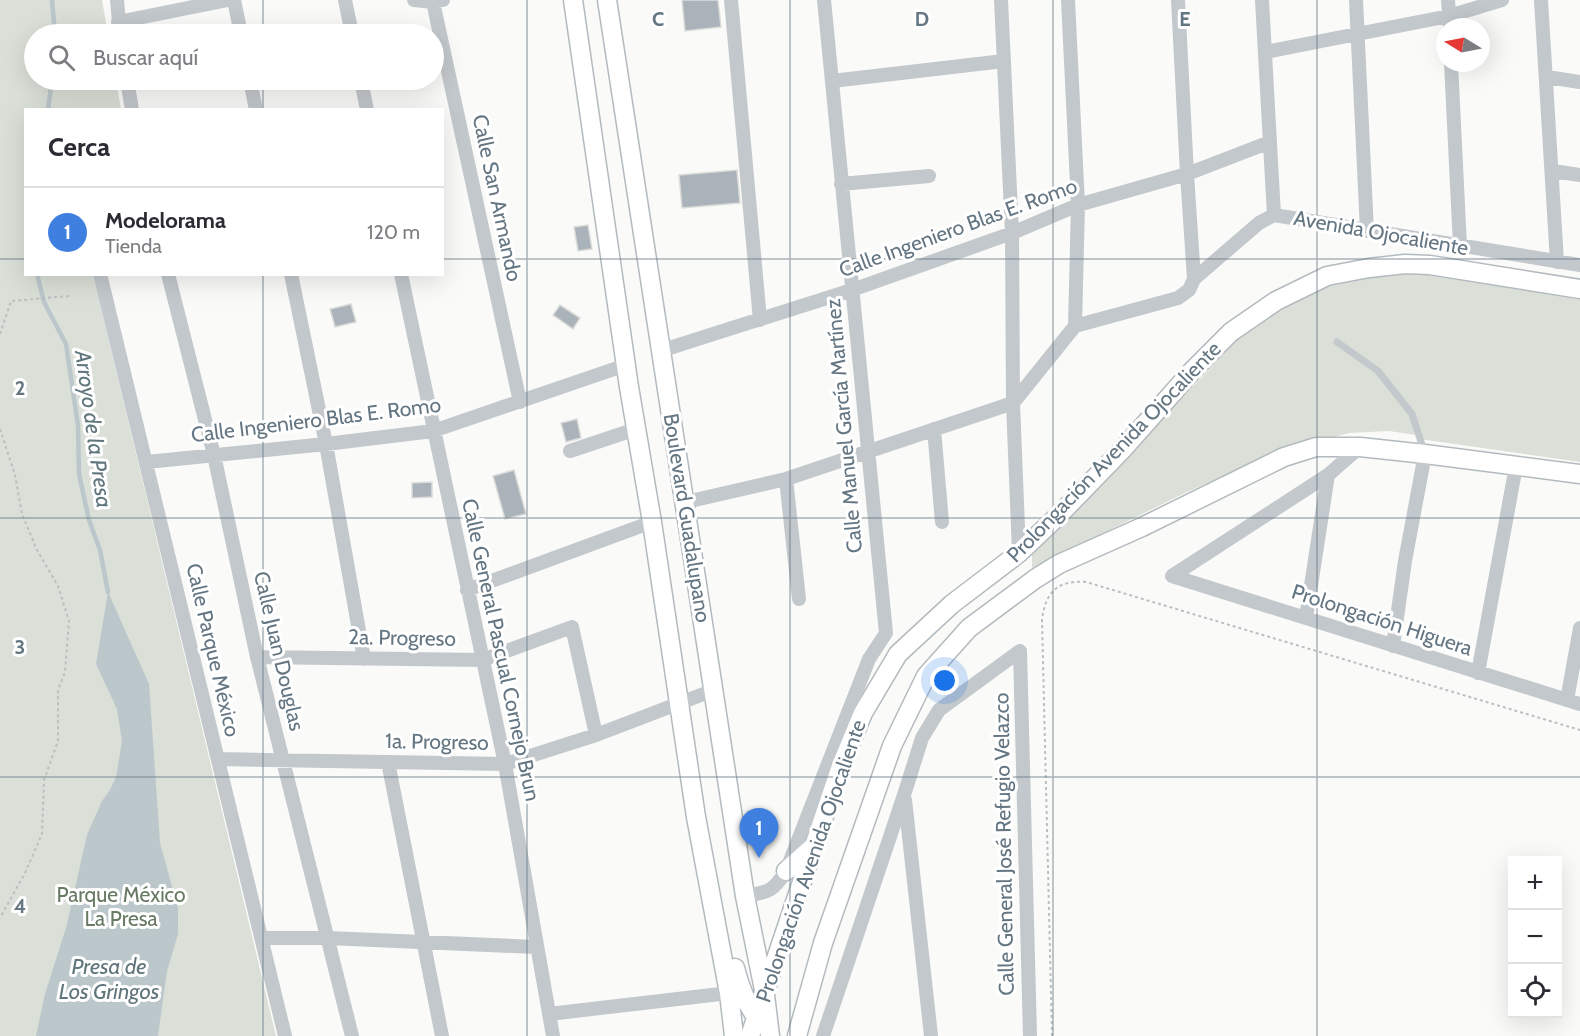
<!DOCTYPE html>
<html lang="es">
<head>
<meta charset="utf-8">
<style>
  body { margin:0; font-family:Cabin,sans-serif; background:#f2f2f3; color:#2b2b33 }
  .controls { position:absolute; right:18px; bottom:18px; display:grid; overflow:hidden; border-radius:0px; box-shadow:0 6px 24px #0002 }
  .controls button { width:54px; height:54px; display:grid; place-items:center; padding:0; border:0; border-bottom:2px solid #e1e1e2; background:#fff; color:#2b2b33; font:30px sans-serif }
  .compass { position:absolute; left:1436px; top:18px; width:54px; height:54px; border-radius:50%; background:#fff; box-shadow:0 6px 24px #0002; rotate:280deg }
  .you { position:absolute; left:945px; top:681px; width:21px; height:21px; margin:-15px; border:4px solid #fff; border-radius:50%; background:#1a73e8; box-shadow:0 0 0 9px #1a73e833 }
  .badge { display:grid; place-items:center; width:39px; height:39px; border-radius:50%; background:#e4572e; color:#fff; font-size:20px; font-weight:700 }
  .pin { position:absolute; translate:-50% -50px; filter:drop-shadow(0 2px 3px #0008) }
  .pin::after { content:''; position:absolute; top:32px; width:21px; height:18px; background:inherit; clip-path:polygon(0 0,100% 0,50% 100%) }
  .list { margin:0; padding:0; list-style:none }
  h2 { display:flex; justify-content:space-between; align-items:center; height:78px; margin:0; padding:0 24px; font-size:26px }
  h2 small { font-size:20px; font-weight:400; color:#7c7c81 }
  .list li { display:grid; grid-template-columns:39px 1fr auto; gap:18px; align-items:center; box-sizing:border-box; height:90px; padding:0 24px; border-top:2px solid #e1e1e2 }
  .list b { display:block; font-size:22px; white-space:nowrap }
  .list p { margin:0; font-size:20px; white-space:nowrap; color:#7c7c81 }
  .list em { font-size:20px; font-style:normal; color:#7c7c81 }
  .icon { flex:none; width:33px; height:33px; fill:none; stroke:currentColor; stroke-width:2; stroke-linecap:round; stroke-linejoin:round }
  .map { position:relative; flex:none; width:1580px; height:1036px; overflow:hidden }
  .search { position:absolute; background:#fff; box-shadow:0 6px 24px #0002; left:24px; top:24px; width:420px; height:66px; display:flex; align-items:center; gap:15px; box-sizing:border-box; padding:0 21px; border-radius:33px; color:#7c7c81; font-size:22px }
  .panel { position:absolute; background:#fff; box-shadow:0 6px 24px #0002; left:24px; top:108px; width:420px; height:168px; border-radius:0px }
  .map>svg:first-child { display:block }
</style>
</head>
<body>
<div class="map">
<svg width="1580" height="1036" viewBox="0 0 1580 1036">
  <rect width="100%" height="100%" fill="#fafaf8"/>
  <path fill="#dadfd7" d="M0 0H102L108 34H34V80H116L121 109 26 110V274L93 275 276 1036H0Z
    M1404 271 1453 277 1580 298V462L1420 439 1422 430 1416 435 1389 431 1349 433 1276 453 1187 492 1032 568V554L1251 326 1326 287Z"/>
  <path fill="#bbc7cb" d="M108 592 149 684 160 843 178 908V934L167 971 158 1036H36L45 994 66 928 87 835 102 801 110 790 116 777 122 741 117 709 96 664Z"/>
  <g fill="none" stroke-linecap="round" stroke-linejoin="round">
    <path stroke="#bbc7cb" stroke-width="4.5" d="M52 0 55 34
      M48 110 52 80
      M37 274 44 302 66 344 78 425 79 474 89 520 100 550 108 592"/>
  </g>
  <path fill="#aab3b9" stroke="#dcdcda" stroke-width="1.5" d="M682 0H718L721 27 685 31Z
    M737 170 740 203 682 208 679 175Z
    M588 225 592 249 578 251 574 227Z
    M351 304 356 322 335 327 330 309Z
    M560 305 580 318 573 329 553 315Z
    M577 419 581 438 566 442 561 423Z
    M514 470 526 514 505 519 493 476Z
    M432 482V497L412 498V483Z"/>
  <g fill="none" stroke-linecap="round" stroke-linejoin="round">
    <g stroke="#b3babf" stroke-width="21">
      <path id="secondary" d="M573 0 629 387 652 522 696 817 729 993 734 1036
        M607 0 745 896 765 995 770 1036
        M786 871 814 846
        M735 968C740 988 747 1007 761 1023
        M750 1036 841 766 863 713 898 654 952 604 1019 553 1058 516 1122 450 1193 370 1231 332 1276 301 1327 276 1369 268 1405 264 1430 265 1580 289
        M797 1036 823 943 892 746 926 676 969 628 1035 579 1059 564 1142 527 1284 457 1316 447H1360L1425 454 1580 474"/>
    </g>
    <path stroke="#bbbfc2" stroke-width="2" stroke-dasharray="3 3" stroke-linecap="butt" d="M0 334 11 301 70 296
      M0 429 15 475 22 514 37 550 58 586 69 621 65 672 58 690V741L44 780 42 834 25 873 0 918
      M1052 1036 1042 619C1046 592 1057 580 1086 582L1580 730"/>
    <path stroke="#c3c8cc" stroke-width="7" d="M1337 342 1378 371 1412 414 1424 451"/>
    <path stroke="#c3c8cc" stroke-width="14" d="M117 0 120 34
      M234 0 241 34
      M345 0 352 34
      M414 0 433 2 443 0
      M731 0 760 320
      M1001 0 1012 233 1013 403 1019 553
      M1068 0 1078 205 1075 326
      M1178 0 1187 174 1194 279
      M1262 0 1274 215
      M1356 0 1367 231
      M1448 0 1450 27
      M1541 0 1557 262
      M433 2 520 402
      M118 22 228 0
      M1265 52 1449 16 1502 0
      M1451 63 1460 246
      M1547 77 1580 82
      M127 80 132 110
      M250 80 256 110
      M361 80 367 110
      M832 81 1004 61
      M1553 171 1580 175
      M841 184 929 176
      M100 274 285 1036
      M168 274 214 455 257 657 352 1036
      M291 274 326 444 364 659
      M401 274 505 764 553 1036
      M660 351 852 290 1012 233 1078 205 1187 174 1270 142
      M934 429 942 522
      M570 451 636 429
      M147 462 326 444 433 431 626 365
      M786 479 799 599
      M686 502 786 479 1013 403 1075 326 1178 298 1189 290 1194 279 1259 223 1274 215 1580 265
      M1172 576 1580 704
      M1172 576 1328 475 1360 447
      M467 590 652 522
      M1306 618 1328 475
      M1393 646 1405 561 1425 454
      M1020 651 1030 1036
      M257 657 482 660 572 627 596 735
      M1478 673 1516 466
      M1567 700 1580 628
      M218 759 505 764 596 735 714 690
      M388 762 442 1036
      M905 800 931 1036
      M745 896C768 892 773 892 786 871L869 659 886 633 824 0
      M263 938H328L536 947
      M549 1014 729 993
      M823 1036 904 795 922 738 939 710 1020 651"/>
    <use href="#secondary" stroke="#fff" stroke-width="18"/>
  </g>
  <path fill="none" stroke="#657683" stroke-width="1.5" stroke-opacity="0.55" d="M263 0V34M527 0V1036M790 0V1036M1053 0V1036M1317 0V1036M263 80V110M0 259H26M442 259H1580M263 274V1036M0 518H1580M0 777H1580"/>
  <g text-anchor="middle" stroke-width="6" stroke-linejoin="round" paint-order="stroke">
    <g font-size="21" fill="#657683" stroke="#fff">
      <text transform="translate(497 198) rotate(78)" y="7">Calle San Armando</text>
      <text transform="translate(958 228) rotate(-20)" y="7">Calle Ingeniero Blas E. Romo</text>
      <text transform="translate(1381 233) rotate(10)" y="7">Avenida Ojocaliente</text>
      <text transform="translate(316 420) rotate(-7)" y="7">Calle Ingeniero Blas E. Romo</text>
      <text transform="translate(844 426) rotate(-95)" y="7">Calle Manuel García Martínez</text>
      <text transform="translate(1114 452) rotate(-46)" y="7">Prolongación Avenida Ojocaliente</text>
      <text transform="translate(687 518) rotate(81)" y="7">Boulevard Guadalupano</text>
      <text transform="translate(1382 620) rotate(18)" y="7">Prolongación Higuera</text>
      <text transform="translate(402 638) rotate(1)" y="7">2a. Progreso</text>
      <text transform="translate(213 650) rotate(77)" y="7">Calle Parque México</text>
      <text transform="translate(501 650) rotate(78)" y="7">Calle General Pascual Cornejo Brun</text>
      <text transform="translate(279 651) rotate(77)" y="7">Calle Juan Douglas</text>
      <text transform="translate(437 742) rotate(1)" y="7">1a. Progreso</text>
      <text transform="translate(1004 844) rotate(-91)" y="7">Calle General José Refugio Velazco</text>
      <text transform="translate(811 861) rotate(-71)" y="7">Prolongación Avenida Ojocaliente</text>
    </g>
    <g font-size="21" fill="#687a64" stroke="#fff">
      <text x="121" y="902">Parque México<tspan x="121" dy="24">La Presa</tspan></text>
    </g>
    <g font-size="22" font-style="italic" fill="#60757c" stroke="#fff">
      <text transform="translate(94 429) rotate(82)" y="8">Arroyo de la Presa</text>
      <text x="109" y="974">Presa de<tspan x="109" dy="25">Los Gringos</tspan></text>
    </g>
  </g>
  <g font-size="20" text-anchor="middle" font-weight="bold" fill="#657683" stroke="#fff" stroke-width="6" stroke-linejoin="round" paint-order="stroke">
    <text x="658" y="26">C</text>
    <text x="922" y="26">D</text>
    <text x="1185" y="26">E</text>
    <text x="20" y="395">2</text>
    <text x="20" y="654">3</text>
    <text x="20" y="913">4</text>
  </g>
</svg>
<div class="controls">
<button>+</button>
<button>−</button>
<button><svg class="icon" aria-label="locate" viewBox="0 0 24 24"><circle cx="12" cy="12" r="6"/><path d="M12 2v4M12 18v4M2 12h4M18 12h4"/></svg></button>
</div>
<svg class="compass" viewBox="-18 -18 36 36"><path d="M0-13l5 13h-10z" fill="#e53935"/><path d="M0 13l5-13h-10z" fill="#7c7c81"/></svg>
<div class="you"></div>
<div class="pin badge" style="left:759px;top:858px;background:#3f7fe0">1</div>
<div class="search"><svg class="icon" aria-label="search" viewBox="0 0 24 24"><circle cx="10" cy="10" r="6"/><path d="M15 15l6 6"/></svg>Buscar aquí</div>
<section class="panel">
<h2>Cerca<small></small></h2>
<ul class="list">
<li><span class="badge" style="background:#3f7fe0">1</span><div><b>Modelorama</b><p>Tienda</p></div><em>120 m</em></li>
</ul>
</section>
</div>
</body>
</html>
